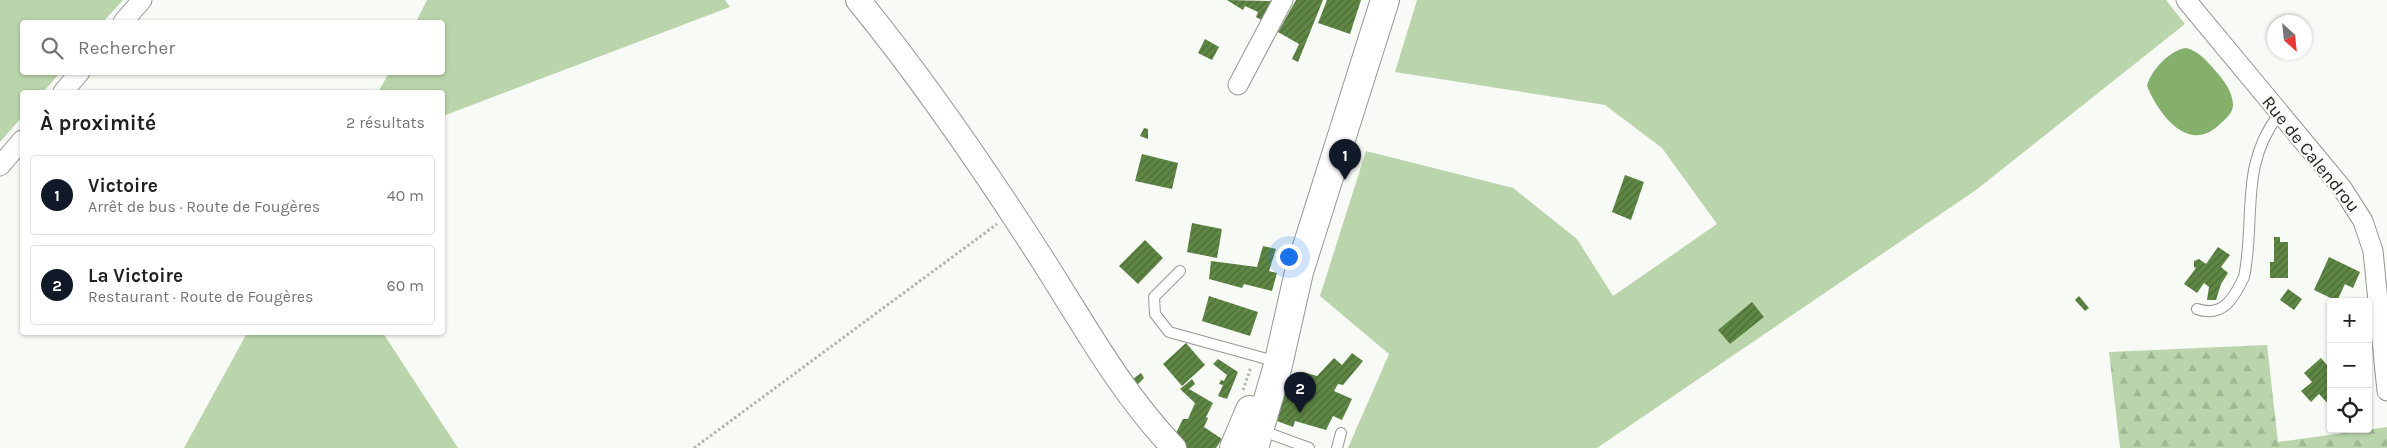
<!DOCTYPE html>
<html lang="fr">
<head>
<meta charset="utf-8">
<style>
  body { margin:0; font-family:Karla,sans-serif; background:#f2f2f2; color:#202124 }
  .controls { position:absolute; right:15px; bottom:15px; display:grid; overflow:hidden; border-radius:5px; box-shadow:0 1px 4px #0004 }
  .controls button { width:45px; height:45px; display:grid; place-items:center; padding:0; border:0; border-bottom:1px solid #e0e0e0; background:#fff; color:#202124; font:25px sans-serif }
  .compass { position:absolute; left:2267px; top:15px; width:45px; height:45px; border-radius:50%; background:#fff; box-shadow:0 1px 4px #0004; rotate:153deg }
  .you { position:absolute; left:1288px; top:256px; width:18px; height:18px; margin:-12px; border:4px solid #fff; border-radius:50%; background:#1a73e8; box-shadow:0 0 0 8px #1a73e833 }
  .badge { display:grid; place-items:center; width:32px; height:32px; border-radius:50%; background:#111827; color:#fff; font-size:16px; font-weight:700 }
  .pin { position:absolute; translate:-50% -41px; filter:drop-shadow(0 1px 2px #0008) }
  .pin::after { content:''; position:absolute; top:26px; width:18px; height:15px; background:inherit; clip-path:polygon(0 0,100% 0,50% 100%) }
  .list { margin:0; padding:0; list-style:none }
  h2 { display:flex; justify-content:space-between; align-items:center; height:65px; margin:0; padding:0 20px; font-size:21px }
  h2 small { font-size:16px; font-weight:400; color:#757577 }
  .list li { display:grid; grid-template-columns:32px 1fr auto; gap:15px; align-items:center; box-sizing:border-box; height:80px; margin:0 10px 10px; padding:0 10px; border:1px solid #e0e0e0; border-radius:5px }
  .list b { display:block; font-size:19px; white-space:nowrap }
  .list p { margin:0; font-size:16px; white-space:nowrap; color:#757577 }
  .list em { font-size:16px; font-style:normal; color:#757577 }
  .icon { flex:none; width:28px; height:28px; fill:none; stroke:currentColor; stroke-width:2; stroke-linecap:round; stroke-linejoin:round }
  .map { position:relative; flex:none; width:2387px; height:448px; overflow:hidden }
  .search { position:absolute; background:#fff; box-shadow:0 1px 4px #0004; left:20px; top:20px; width:425px; height:55px; display:flex; align-items:center; gap:12px; box-sizing:border-box; padding:0 18px; border-radius:5px; color:#757577; font-size:19px }
  .panel { position:absolute; background:#fff; box-shadow:0 1px 4px #0004; left:20px; top:90px; width:425px; height:245px; border-radius:5px }
  .map>svg:first-child { display:block }
</style>
</head>
<body>
<div class="map">
<svg width="2387" height="448" viewBox="0 0 2387 448">
  <defs>
    <pattern id="forest-firs" width="22" height="20" patternUnits="userSpaceOnUse" patternTransform="scale(1.25)"><rect width="22" height="20" fill="#bad5ab"/><path d="M5 1l3.5 6h-7zM16 11l3.5 6h-7z" fill="#a0b793"/></pattern>
    <pattern id="building-hatch" width="6" height="6" patternUnits="userSpaceOnUse" patternTransform="scale(1.25)"><rect width="6" height="6" fill="#5e8644"/><path d="M-1 1l2-2M0 6l6-6M5 7l2-2" fill="none" stroke="#4d6d38"/></pattern>
  </defs>
  <rect width="100%" height="100%" fill="#f8faf6"/>
  <path fill="#bad5ab" d="M0 0H123L103 22H22V72L60 73 43 92H22V117L0 142Z
    M427 0H725L730 7 443 116 442 92H378L389 73 442 72V22H416Z
    M1417 0H2166L2185 24 1976 190 1597 448H1348L1389 354 1320 296 1366 151 1513 188 1577 239 1613 296 1717 224 1662 148 1605 105 1395 72Z
    M247 333H383L458 448H184Z"/>
  <path fill="url(#forest-firs)" d="M2267 345 2278 442 2387 427V448H2120L2109 352Z"/>
  <path fill="#85b06c" d="M2186 48C2198 51 2205 59 2213 68 2222 78 2233 91 2233 105 2233 113 2226 118 2220 124 2189 155 2159 115 2147 86 2151 70 2170 50 2186 48Z"/>
  <path fill="url(#building-hatch)" d="M1227 0 1269 1 1275 0 1263 21 1256 17 1258 12 1245 6 1243 10Z
    M1296 0H1323L1298 62 1292 59 1299 44 1278 32Z
    M1327 0H1361L1350 34 1318 23Z
    M1205 39 1219 47 1212 60 1198 53Z
    M1144 128 1148 129V139L1140 136Z
    M1142 154 1178 163 1172 189 1135 181Z
    M1625 175 1644 182 1631 220 1612 212Z
    M1192 223 1222 229 1217 258 1187 252Z
    M2274 237H2280V242H2288V278H2270V262H2274Z
    M1145 240 1163 258 1138 284 1119 266Z
    M1263 246 1276 249 1269 271 1277 273 1272 291 1244 284 1242 288 1209 279 1211 261 1257 267Z
    M2218 247 2230 255 2221 267 2228 273 2221 284 2216 300H2207L2209 287 2204 283 2197 293 2184 284 2196 268 2194 267V261L2199 259 2206 264Z
    M2329 257 2360 272 2353 288 2345 284 2337 301 2314 290Z
    M2288 289 2302 299 2294 310 2280 300Z
    M1209 296 1258 312 1250 336 1202 321Z
    M2079 296 2089 308 2085 311 2075 300Z
    M1752 302 1764 317 1730 344 1718 330Z
    M1186 343 1205 365 1182 386 1163 364Z
    M1352 353 1363 361 1343 385 1338 384 1334 391 1352 399 1342 420 1333 416 1326 430 1295 421 1293 427 1277 421 1286 390 1296 394 1303 372 1317 376 1334 358 1342 365Z
    M2321 358 2327 365 2331 362V407L2319 394 2311 402 2301 391 2312 382 2304 373Z
    M1218 359 1238 372 1227 399 1218 396 1223 385 1219 384 1221 380 1224 381 1227 375 1213 364Z
    M1141 373 1144 378 1137 385 1133 379Z
    M1192 379 1195 384 1189 389 1213 403 1206 417 1208 418 1204 427 1222 439 1216 448H1188L1182 444 1184 442 1174 437 1183 419H1188L1195 403 1180 389Z"/>
  <g fill="none" stroke-linecap="round" stroke-linejoin="round">
    <g stroke="#959894" stroke-width="12">
      <path id="service" d="M1180 271 1154 297 1155 314 1169 332 1267 359
        M2197 309C2223 318 2234 298 2244 277 2256 218 2239 166 2279 114
        M1260 430 1309 448
        M1337 448 1341 433"/>
    </g>
    <g stroke="#959894" stroke-width="21">
      <path id="minor" d="M2186 0 2342 188 2363 221 2373 251 2387 391
        M123 22 142 0
        M1238 85 1283 0
        M63 92 80 72
        M0 166 22 140"/>
    </g>
    <g stroke="#959894" stroke-width="26">
      <path id="tertiary" d="M858 0C925 82 985 170 1042 259 1083 323 1121 393 1174 448"/>
    </g>
    <g stroke="#959894" stroke-width="30">
      <path id="secondary" d="M1234 448 1250 410
        M1254 448 1278 365 1299 272 1385 0"/>
    </g>
    <path stroke="#b2b3b0" stroke-width="3" stroke-dasharray="2.5 2.5" stroke-linecap="butt" d="M1243 390 1251 367
      M694 448 997 224"/>
    <use href="#service" stroke="#fff" stroke-width="10"/>
    <use href="#minor" stroke="#fff" stroke-width="19"/>
    <use href="#tertiary" stroke="#fff" stroke-width="24"/>
    <use href="#secondary" stroke="#fff" stroke-width="28"/>
  </g>
  <g text-anchor="middle" stroke-width="4.5" stroke-linejoin="round" paint-order="stroke">
    <g font-size="18" fill="#242523" stroke="#f8faf6">
      <text transform="translate(2311 154) rotate(51)" y="6">Rue de Calendrou</text>
    </g>
  </g>
</svg>
<div class="controls">
<button>+</button>
<button>−</button>
<button><svg class="icon" aria-label="locate" viewBox="0 0 24 24"><circle cx="12" cy="12" r="6"/><path d="M12 2v4M12 18v4M2 12h4M18 12h4"/></svg></button>
</div>
<svg class="compass" viewBox="-18 -18 36 36"><path d="M0-13l5 13h-10z" fill="#e53935"/><path d="M0 13l5-13h-10z" fill="#757577"/></svg>
<div class="you"></div>
<div class="pin badge" style="left:1345px;top:180px">1</div>
<div class="pin badge" style="left:1300px;top:413px">2</div>
<div class="search"><svg class="icon" aria-label="search" viewBox="0 0 24 24"><circle cx="10" cy="10" r="6"/><path d="M15 15l6 6"/></svg>Rechercher</div>
<section class="panel">
<h2>À proximité<small>2 résultats</small></h2>
<ul class="list">
<li><span class="badge">1</span><div><b>Victoire</b><p>Arrêt de bus · Route de Fougères</p></div><em>40 m</em></li>
<li><span class="badge">2</span><div><b>La Victoire</b><p>Restaurant · Route de Fougères</p></div><em>60 m</em></li>
</ul>
</section>
</div>
</body>
</html>
